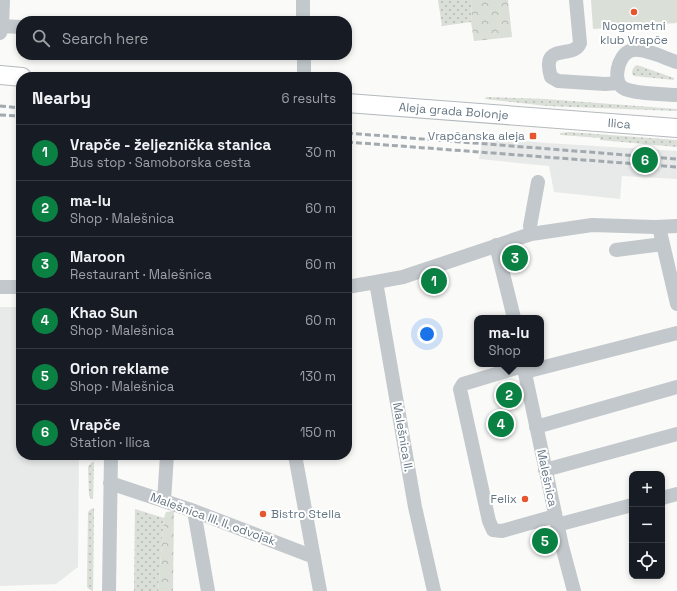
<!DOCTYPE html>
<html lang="en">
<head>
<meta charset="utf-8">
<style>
  body { margin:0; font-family:"Space Grotesk",sans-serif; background:#20242c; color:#f1f3f6 }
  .controls { position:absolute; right:12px; bottom:12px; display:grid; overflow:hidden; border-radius:8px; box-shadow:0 2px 6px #0003 }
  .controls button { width:36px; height:36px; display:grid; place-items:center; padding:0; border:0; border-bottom:1px solid #363941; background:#171b24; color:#f1f3f6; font:20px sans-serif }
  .you { position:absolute; left:427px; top:334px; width:14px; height:14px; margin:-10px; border:3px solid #fff; border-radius:50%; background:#1a73e8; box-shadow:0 0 0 6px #1a73e833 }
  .badge { display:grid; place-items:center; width:26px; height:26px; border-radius:50%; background:#0b8043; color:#fff; font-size:13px; font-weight:700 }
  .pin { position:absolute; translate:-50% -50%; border:2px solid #fff; box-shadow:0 1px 4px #0006 }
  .popup { position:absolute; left:474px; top:315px; width:70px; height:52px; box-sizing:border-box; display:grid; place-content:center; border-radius:8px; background:#171b24; filter:drop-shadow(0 1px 3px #0005); font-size:13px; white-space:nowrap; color:#9ea1a6 }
  .popup b { font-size:15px; color:#f1f3f6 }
  .popup::after { content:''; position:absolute; left:50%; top:100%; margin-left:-8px; border:8px solid transparent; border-top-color:#171b24 }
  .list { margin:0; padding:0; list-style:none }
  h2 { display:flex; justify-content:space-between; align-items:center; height:52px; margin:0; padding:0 16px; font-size:17px }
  h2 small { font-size:13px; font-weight:400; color:#9ea1a6 }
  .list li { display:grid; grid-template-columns:26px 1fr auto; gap:12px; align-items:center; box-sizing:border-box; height:56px; padding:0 16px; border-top:1px solid #363941 }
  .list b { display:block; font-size:15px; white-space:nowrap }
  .list p { margin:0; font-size:13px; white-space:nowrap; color:#9ea1a6 }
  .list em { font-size:13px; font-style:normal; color:#9ea1a6 }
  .icon { flex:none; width:22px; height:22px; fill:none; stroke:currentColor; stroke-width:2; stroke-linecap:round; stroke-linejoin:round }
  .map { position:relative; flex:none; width:677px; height:591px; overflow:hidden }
  .search { position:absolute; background:#171b24; box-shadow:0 2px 6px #0003; left:16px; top:16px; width:336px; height:44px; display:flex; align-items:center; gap:10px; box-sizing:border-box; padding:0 14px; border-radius:16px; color:#9ea1a6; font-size:15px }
  .panel { position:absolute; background:#171b24; box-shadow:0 2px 6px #0003; left:16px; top:72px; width:336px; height:388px; border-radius:16px }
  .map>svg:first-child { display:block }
</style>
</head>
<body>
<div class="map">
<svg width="677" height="591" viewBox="0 0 677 591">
  <defs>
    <pattern id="grass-dots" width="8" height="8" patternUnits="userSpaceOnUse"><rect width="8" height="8" fill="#dadfd7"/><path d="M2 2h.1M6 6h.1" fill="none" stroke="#b4b9b4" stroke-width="1.8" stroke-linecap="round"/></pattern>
    <pattern id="forest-crowns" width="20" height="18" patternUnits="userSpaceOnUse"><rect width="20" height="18" fill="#dadfd7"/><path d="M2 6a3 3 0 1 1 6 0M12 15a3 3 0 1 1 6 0" fill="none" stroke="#b4b9b4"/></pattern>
  </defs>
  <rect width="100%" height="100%" fill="#fafaf8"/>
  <path fill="#e8e9e9" d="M483 137 546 143 677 151V179L622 176 620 199 554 192 549 166 479 159Z
    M0 307H21V455H79L78 567 56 584 0 586Z"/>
  <path fill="url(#grass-dots)" d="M438 0H472L471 22 442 26Z
    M637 65 674 78V80L634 76C630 73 633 67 637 65Z
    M486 97 545 99 677 109V111L547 106 485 99Z
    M569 132 677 140V147L600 140V138L560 135V133Z
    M94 462 93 499H91L89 495 88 467 91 463Z
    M94 508 93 591 90 590 87 587 88 512 91 509Z
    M135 509 164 518 158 591H134Z"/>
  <path fill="url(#forest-crowns)" d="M472 0H508L512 37 474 41 471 22Z
    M174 511 173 591H158L164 518 166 512Z"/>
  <path fill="#dadfd7" d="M591 0H677V23L593 29Z
    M19 345H21V444H17Z"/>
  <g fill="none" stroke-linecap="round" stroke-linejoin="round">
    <g stroke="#b5babe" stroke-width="20">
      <g id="major">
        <path d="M0 75 22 77"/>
        <path id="s1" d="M347 103 677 128"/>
      </g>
    </g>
    <path stroke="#c3c8cc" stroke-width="14" d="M303 0V21
      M576 0 580 43C574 60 540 41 551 77L558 81 605 84 618 83
      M2 26 21 27
      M0 33 2 26 3 0
      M304 55V73
      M677 62C666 59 641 46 630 51 618 55 611 83 625 89 637 94 663 94 677 95
      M659 227 677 304
      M531 234 530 226 538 182
      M496 245 514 318
      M616 250 663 244
      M376 282 415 507 434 591
      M0 287H21
      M347 287 376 282 403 277 531 234 592 225 655 227 677 226
      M523 364 562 546 574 591
      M523 366 463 384 460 389 489 521 493 530 502 531 555 516
      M525 372 677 333
      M536 427 677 387
      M295 455 320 591
      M545 470 677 434
      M110 483 194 511 314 557
      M662 498 677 494
      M164 501 167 455
      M194 511 208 591
      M557 525 632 505
      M109 591 111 455"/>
    <use href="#major" stroke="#fff" stroke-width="18"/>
    <path stroke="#a2aab0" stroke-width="3" stroke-dasharray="6 3" stroke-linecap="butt" d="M0 106 21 108
      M0 115 21 116
      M347 133 677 159
      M347 142 677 167"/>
  </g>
  <g fill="#e4572e" stroke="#fff" stroke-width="1.5">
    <circle cx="634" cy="12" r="4"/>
    <rect x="529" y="132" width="8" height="8" rx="2"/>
    <circle cx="525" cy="499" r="4"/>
    <circle cx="263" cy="514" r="4"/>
  </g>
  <g text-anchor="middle" stroke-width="4" stroke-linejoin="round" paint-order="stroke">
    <g font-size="12" fill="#657683" stroke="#fff" text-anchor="end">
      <text x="634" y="30" text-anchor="middle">Nogometni<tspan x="634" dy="14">klub Vrapče</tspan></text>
      <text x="525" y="140">Vrapčanska aleja</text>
      <text x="517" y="503">Felix</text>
      <text x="271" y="518" text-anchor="start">Bistro Stella</text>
    </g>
    <g font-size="12" fill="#657683" stroke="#fff">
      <text dy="4" stroke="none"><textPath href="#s1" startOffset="107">Aleja grada Bolonje</textPath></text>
      <text dy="4" stroke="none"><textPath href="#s1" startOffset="273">Ilica</textPath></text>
      <text transform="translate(403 437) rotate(80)" y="4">Malešnica II.</text>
      <text transform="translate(547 478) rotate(78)" y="4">Malešnica</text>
      <text transform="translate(213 519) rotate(20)" y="4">Malešnica III. II. odvojak</text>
    </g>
  </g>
</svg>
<div class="controls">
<button>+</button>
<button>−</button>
<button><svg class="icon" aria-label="locate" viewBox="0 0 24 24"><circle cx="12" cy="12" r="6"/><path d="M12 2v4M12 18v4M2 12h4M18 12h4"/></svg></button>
</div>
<div class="you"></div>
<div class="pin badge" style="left:434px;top:281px">1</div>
<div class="pin badge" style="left:509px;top:395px">2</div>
<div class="popup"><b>ma-lu</b>Shop</div>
<div class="pin badge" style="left:515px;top:258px">3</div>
<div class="pin badge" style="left:501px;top:424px">4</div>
<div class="pin badge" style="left:545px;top:541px">5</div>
<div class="pin badge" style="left:645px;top:160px">6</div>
<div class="search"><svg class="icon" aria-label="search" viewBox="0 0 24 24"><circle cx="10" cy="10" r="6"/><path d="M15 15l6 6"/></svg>Search here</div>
<section class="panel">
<h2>Nearby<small>6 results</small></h2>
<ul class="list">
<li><span class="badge">1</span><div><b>Vrapče - željeznička stanica</b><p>Bus stop · Samoborska cesta</p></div><em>30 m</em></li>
<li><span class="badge">2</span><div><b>ma-lu</b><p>Shop · Malešnica</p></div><em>60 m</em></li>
<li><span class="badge">3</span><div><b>Maroon</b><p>Restaurant · Malešnica</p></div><em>60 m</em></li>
<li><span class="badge">4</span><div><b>Khao Sun</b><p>Shop · Malešnica</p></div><em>60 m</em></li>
<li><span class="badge">5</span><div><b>Orion reklame</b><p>Shop · Malešnica</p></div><em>130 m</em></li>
<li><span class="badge">6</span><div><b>Vrapče</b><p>Station · Ilica</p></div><em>150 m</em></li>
</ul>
</section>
</div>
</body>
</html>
